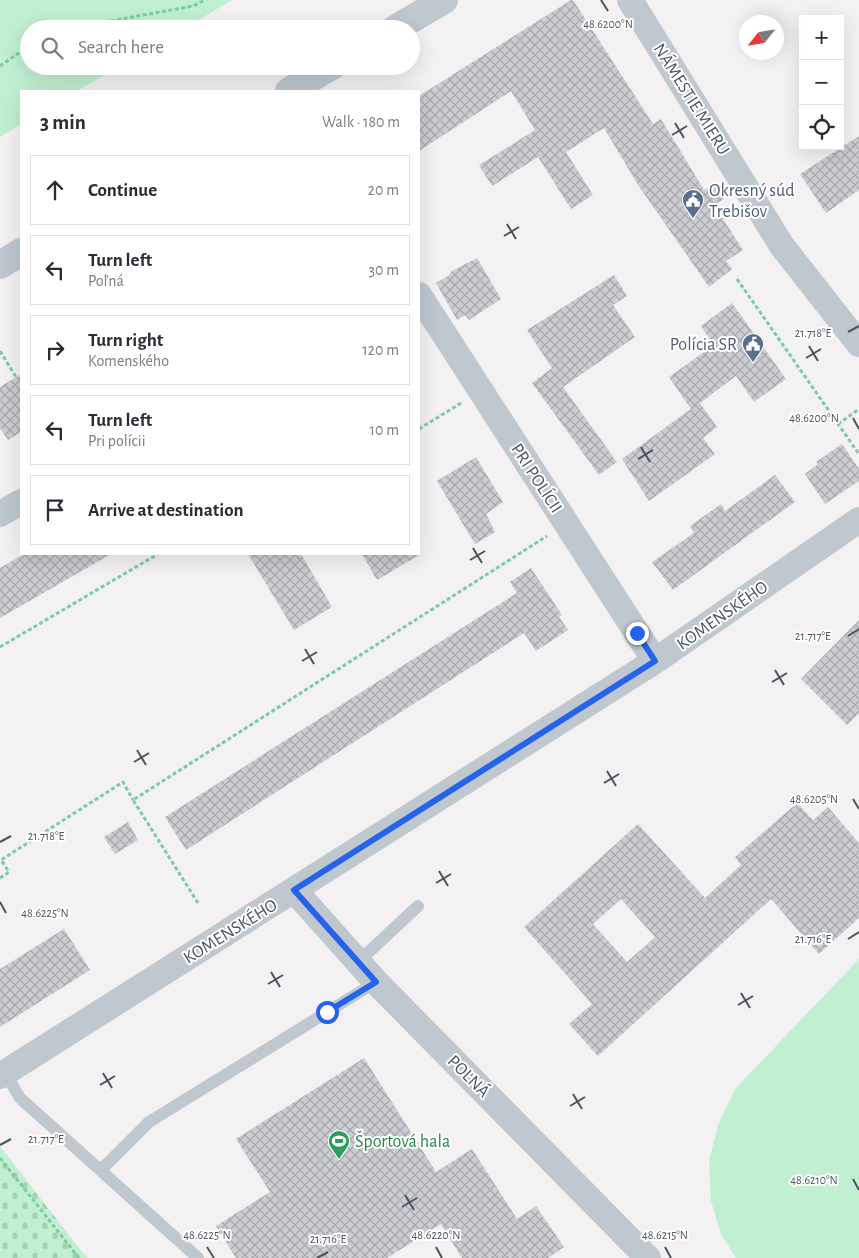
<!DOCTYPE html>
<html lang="en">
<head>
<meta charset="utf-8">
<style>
  body { margin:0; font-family:"Alegreya Sans",sans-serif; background:#f7f7f7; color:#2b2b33 }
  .controls { position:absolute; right:15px; top:15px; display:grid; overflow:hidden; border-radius:0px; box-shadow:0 5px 20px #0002 }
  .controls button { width:45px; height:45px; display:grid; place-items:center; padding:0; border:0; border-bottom:1px solid #e1e1e2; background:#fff; color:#2b2b33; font:25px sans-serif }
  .compass { position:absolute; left:739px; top:15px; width:45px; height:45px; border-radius:50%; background:#fff; box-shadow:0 5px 20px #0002; rotate:239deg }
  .stop { position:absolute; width:15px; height:15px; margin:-11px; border:4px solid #2563eb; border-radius:50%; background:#fff }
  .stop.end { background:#2563eb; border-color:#fff; box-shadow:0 1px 5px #0008 }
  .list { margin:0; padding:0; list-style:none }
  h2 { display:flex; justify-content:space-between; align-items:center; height:65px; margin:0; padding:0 20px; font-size:21px }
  h2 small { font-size:16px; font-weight:400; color:#7c7c81 }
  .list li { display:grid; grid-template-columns:32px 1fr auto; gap:15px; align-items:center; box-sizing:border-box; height:70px; margin:0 10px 10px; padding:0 10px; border:1px solid #e1e1e2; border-radius:0px }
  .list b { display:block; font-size:19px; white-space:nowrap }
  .list p { margin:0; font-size:16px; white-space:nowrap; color:#7c7c81 }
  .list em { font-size:16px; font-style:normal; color:#7c7c81 }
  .icon { flex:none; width:28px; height:28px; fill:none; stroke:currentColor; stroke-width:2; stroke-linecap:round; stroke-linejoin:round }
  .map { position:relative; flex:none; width:859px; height:1258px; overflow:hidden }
  .search { position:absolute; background:#fff; box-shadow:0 5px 20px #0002; left:20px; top:20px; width:400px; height:55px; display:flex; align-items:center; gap:12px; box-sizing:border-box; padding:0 18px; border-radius:28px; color:#7c7c81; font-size:19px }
  .panel { position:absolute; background:#fff; box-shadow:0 5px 20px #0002; left:20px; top:90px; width:400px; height:465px; border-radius:0px }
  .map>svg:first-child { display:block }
</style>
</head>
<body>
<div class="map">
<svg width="859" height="1258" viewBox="0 0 859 1258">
  <defs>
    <pattern id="cemetery-stones" width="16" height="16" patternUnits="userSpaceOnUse" patternTransform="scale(1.25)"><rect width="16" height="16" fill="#c1efd2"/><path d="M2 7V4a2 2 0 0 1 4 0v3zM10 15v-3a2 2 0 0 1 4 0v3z" fill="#a7cfb7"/></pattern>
    <pattern id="building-cross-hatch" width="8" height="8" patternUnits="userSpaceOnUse" patternTransform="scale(1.25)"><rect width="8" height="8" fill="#cbcdd3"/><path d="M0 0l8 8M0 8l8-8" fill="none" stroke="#a7a9ae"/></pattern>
  </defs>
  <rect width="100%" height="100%" fill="#f3f1f1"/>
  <path fill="#c1efd2" d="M0 0H232L183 29H29V66H120L77 91H21V124L0 137Z
    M859 959V1258H736L721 1234 711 1201 709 1161 718 1125 735 1089Z"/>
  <path fill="url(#cemetery-stones)" d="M0 1146 82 1252 88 1258H0Z"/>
  <path fill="url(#building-cross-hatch)" fill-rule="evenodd" d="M571 0H573L653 124 661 119 704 190 714 185 724 199 714 205 743 250 726 261 732 269 709 287 638 185 604 128 566 152 593 195 571 209 538 157 492 186 479 165 535 130 511 91 419 151V96Z
    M859 136V190L826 213 800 174Z
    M477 258 501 299 469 320 465 315 457 320 436 283 448 276 452 271Z
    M614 275 627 296 613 305 635 337 563 387 617 462 599 475 532 383 552 368 527 330Z
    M732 303 786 379 754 402 736 376 700 403 717 427 703 438 715 454 649 501 622 459 691 409 669 377 714 345 701 326Z
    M21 374V432L8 440 0 428V387Z
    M842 444 859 469V481L825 504 805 474 818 464 816 462Z
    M476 457 503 502 486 514 495 532 475 544 437 481Z
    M775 475 795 502 673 590 652 562 694 533 690 526 721 504 725 511Z
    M24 554H111L0 618V568Z
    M248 554H301L332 607 294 630Z
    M362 554H421L377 580Z
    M531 568 562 615 559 617 568 630 536 651 524 633 186 850 165 817 517 593 510 582Z
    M859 620V713L847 725 801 679Z
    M797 803 813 820 828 807 859 843V918L819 954 771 899 598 1056 569 1024 592 1004 524 927 638 824 705 898 741 865 735 857ZM621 899 655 937 627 962 593 924Z
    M128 822 138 840 115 854 104 837Z
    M64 929 90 970 0 1027V969Z
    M364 1058 436 1172 472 1149 517 1219 536 1206 564 1247 548 1258H462L441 1224 387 1258H236L216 1226 270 1192 236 1139Z"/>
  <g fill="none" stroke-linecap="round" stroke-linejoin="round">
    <path stroke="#7acca3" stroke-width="3" stroke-dasharray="4 2.5" stroke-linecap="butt" d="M66 29 193 6 205 0
      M0 66 29 46
      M737 279 859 454
      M0 351 16 377
      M838 424 859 409
      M419 429 461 403
      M0 647 158 554
      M0 878 9 872 1 860 123 782 133 800
      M198 903 133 800 547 536
      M0 1158 79 1258"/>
    <path stroke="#bfc8cf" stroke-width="12" d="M358 962 418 906
      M5 1073 20 1098 198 1258
      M101 1170 149 1122 376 982"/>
    <path stroke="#bfc8cf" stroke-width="26" d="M630 0 782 246 859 344
      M419 295 655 661
      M0 514 21 502
      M294 890 376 982 648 1258
      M0 1076 655 661 859 520"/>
    <path stroke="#bfc8cf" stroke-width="28" d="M395 29 444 0
      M289 91 332 66
      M0 265 21 252"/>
  </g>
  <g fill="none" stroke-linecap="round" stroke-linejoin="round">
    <path stroke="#2563eb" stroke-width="6" d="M327 1012 376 982 294 890 655 661 637 633"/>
  </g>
  <path fill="none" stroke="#49545e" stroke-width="2" d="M601 0 608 11M675 123 684 138M672 135 687 126M507 224 516 239M504 236 519 227M848 332 859 326M809 346 818 361M806 358 821 349M853 418 859 429M641 447 650 462M638 459 653 450M473 548 482 563M470 560 485 551M848 636 859 629M305 649 314 664M302 661 317 652M775 670 784 685M772 682 787 673M137 750 146 765M134 762 149 753M607 771 616 786M604 783 619 774M853 799 859 809M0 842 11 836M439 871 448 886M436 883 451 874M0 902 6 913M848 939 859 932M271 972 280 987M268 984 283 975M741 993 750 1008M738 1005 753 996M103 1073 112 1088M100 1085 115 1076M573 1094 582 1109M570 1106 585 1097M0 1145 11 1139M853 1179 859 1190M405 1195 414 1210M402 1207 417 1198M207 1247 214 1258M436 1247 442 1258M665 1247 671 1258M317 1258 328 1252"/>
  <defs>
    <g id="civic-pin" transform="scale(1.125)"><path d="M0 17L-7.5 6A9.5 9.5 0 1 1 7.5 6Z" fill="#5c6f8a" stroke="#fff"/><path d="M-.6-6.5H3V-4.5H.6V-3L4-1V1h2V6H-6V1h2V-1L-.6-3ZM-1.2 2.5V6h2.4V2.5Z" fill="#fff"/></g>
    <g id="stadium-pin" transform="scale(1.125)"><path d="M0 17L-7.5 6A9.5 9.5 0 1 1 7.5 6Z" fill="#2e9e5b" stroke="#fff"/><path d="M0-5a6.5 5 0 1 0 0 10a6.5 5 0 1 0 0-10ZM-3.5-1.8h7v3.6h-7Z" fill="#fff"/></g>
  </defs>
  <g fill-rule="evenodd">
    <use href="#civic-pin" x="693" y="200"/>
    <use href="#civic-pin" x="753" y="344"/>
    <use href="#stadium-pin" x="339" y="1141"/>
  </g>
  <g text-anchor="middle" stroke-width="4" stroke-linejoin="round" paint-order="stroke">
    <g font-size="18" fill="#49545e" stroke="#fff">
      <text transform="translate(692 99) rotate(58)" y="6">NÁMESTIE MIERU</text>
      <text transform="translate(537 478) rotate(57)" y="6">PRI POLÍCII</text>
      <text transform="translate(722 615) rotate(-35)" y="6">KOMENSKÉHO</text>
      <text transform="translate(230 931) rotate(-32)" y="6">KOMENSKÉHO</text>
      <text transform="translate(469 1076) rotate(45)" y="6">POĽNÁ</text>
    </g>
    <g font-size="18" fill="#4e5e75" stroke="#fff" text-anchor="start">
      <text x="709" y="196">Okresný súd<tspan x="709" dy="21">Trebišov</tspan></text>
      <text x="737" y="350" text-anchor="end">Polícia SR</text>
    </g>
    <g font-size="18" fill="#27864d" stroke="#fff" text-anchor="start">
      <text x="355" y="1147">Športová hala</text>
    </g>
  </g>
  <g font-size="12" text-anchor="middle" fill="#49545e" stroke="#fff" stroke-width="4" stroke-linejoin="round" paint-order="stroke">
    <text x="608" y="28">48.6200°N</text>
    <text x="813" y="337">21.718°E</text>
    <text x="814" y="422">48.6200°N</text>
    <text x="813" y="640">21.717°E</text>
    <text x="814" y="803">48.6205°N</text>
    <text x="46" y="840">21.718°E</text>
    <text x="45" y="917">48.6225°N</text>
    <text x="813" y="943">21.716°E</text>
    <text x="46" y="1143">21.717°E</text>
    <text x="814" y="1184">48.6210°N</text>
    <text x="207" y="1239">48.6225°N</text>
    <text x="436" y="1239">48.6220°N</text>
    <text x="665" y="1239">48.6215°N</text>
    <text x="328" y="1243">21.716°E</text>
  </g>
</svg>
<div class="controls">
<button>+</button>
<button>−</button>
<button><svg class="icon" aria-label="locate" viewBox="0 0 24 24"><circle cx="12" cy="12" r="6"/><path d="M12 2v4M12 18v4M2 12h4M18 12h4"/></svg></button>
</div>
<svg class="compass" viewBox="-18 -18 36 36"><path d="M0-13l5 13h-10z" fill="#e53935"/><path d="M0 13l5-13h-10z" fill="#7c7c81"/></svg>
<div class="stop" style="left:327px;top:1012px"></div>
<div class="stop end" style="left:637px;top:633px"></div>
<div class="search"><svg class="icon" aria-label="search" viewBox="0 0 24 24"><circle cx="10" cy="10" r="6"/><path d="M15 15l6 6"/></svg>Search here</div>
<section class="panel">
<h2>3 min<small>Walk · 180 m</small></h2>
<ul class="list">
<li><svg class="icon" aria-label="ahead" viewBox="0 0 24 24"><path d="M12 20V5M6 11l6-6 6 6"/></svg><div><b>Continue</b></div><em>20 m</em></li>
<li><svg class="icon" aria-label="left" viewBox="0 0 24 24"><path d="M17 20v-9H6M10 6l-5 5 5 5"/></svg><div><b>Turn left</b><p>Poľná</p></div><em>30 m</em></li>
<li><svg class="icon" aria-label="right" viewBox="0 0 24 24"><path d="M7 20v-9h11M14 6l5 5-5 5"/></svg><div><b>Turn right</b><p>Komenského</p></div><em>120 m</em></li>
<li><svg class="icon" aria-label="left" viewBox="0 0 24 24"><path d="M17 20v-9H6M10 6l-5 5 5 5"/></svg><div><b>Turn left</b><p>Pri polícii</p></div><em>10 m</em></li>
<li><svg class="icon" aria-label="arrive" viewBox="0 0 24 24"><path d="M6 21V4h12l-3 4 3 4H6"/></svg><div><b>Arrive at destination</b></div></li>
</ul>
</section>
</div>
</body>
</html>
